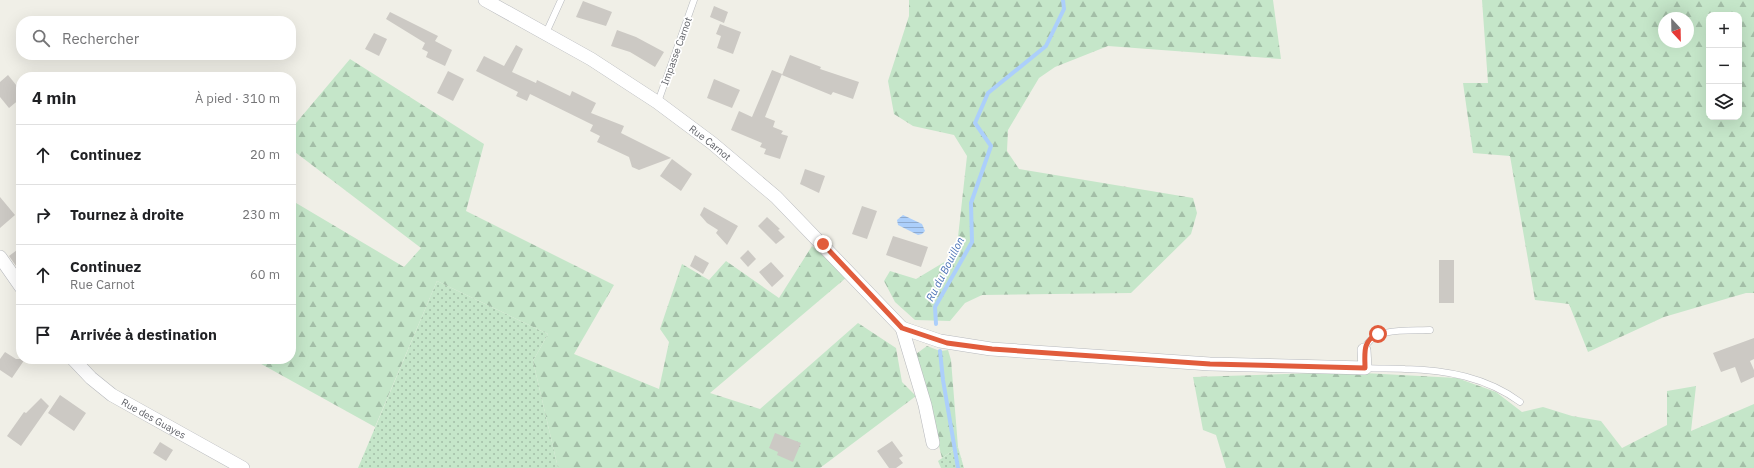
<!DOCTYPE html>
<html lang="fr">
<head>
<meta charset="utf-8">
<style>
  body { margin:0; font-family:"IBM Plex Sans",sans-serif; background:#f6f6f6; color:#202124 }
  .controls { position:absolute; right:12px; top:12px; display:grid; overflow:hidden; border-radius:8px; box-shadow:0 4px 16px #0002 }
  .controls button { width:36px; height:36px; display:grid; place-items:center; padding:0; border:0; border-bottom:1px solid #e0e0e0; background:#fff; color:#202124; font:20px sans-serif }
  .compass { position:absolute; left:1658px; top:12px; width:36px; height:36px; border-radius:50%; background:#fff; box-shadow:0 4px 16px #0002; rotate:158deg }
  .stop { position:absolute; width:12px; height:12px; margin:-9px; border:3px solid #e15c3c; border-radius:50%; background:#fff }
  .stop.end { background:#e15c3c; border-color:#fff; box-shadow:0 1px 4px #0008 }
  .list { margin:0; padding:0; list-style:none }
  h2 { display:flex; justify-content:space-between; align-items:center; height:52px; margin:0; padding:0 16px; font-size:17px }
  h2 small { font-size:13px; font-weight:400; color:#757577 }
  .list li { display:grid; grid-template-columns:26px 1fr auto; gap:12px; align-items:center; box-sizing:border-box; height:60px; padding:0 16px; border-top:1px solid #e0e0e0 }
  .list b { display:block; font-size:15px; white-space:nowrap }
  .list p { margin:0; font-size:13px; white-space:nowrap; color:#757577 }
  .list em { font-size:13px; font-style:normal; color:#757577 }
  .icon { flex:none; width:22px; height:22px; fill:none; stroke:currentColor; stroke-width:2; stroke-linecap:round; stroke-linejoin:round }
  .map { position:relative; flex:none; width:1754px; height:468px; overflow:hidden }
  .search { position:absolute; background:#fff; box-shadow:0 4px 16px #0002; left:16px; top:16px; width:280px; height:44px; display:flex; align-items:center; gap:10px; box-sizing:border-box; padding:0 14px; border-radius:16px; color:#757577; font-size:15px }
  .panel { position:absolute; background:#fff; box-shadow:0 4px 16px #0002; left:16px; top:72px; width:280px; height:292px; border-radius:16px }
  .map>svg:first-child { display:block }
</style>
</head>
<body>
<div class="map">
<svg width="1754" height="468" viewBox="0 0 1754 468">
  <defs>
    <pattern id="grass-dots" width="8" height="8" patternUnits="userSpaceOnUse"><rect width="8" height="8" fill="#c5e6c9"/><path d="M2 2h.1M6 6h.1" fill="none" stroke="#a3bea7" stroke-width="1.8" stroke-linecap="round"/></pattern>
    <pattern id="forest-firs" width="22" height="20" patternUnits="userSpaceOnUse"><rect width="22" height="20" fill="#c5e6c9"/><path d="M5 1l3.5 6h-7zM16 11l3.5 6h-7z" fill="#a3bea7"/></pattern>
    <pattern id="water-rules" width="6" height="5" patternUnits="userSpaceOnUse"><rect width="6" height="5" fill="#accffb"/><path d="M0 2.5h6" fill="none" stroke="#8fabcf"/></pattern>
  </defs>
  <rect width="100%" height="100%" fill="#f0efe7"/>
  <path fill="url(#grass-dots)" d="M437 281 548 334 533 361 558 468H358Z
    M958 447 964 468H941L938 461Z"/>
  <path fill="url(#forest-firs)" fill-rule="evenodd" d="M909 0H1273L1281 59 1108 46 1055 67 1039 78 1008 130 1007 151 1019 169 1193 198 1197 213 1191 234 1131 293 982 295 965 303 950 321 915 320 895 302 884 281 890 271 916 279 956 255 967 156 954 135 913 126 894 114 888 81 909 16Z
    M1482 0H1754V293H1746L1664 317 1588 352 1569 304 1535 300 1510 156 1473 153 1463 83H1488ZM1709 15H1739V117H1709ZM1664 18H1688V42H1664Z
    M350 59 484 144 466 211 614 285 574 354 659 389 669 342 660 329 682 264 709 280 726 261 779 298 812 246 847 277 710 393 760 409 858 323 896 348 902 382 916 396 820 468H558L533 361 548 334 437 281 375 427 252 359H291V200L404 267 421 248 291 149V129Z
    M927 346 940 351 948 350 951 360 958 447 942 458 916 354Z
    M1345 372 1457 378 1496 392 1522 412 1543 407 1572 416 1601 421 1622 448 1667 425V391L1696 386 1691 431 1754 404V468H1226L1216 435 1203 430 1193 377Z"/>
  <path fill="url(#water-rules)" d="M903 215 922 224 925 231 922 234 918 235 898 225 897 220Z"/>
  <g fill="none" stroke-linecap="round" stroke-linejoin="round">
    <path stroke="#accffb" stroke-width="4" d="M936 324 935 307 972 242 971 203 991 146 975 123 988 93 1046 46 1064 9 1063 0
      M940 351 943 380 958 468"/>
  </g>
  <path fill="#ccc9c4" d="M583 1 612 12 606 26 576 17Z
    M714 6 728 12 724 23 710 17Z
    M390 12 438 36 435 41 452 50 445 66 426 57 428 52 422 49 425 43 386 19Z
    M720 24 741 32 733 54 717 48 721 36 716 34Z
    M617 30 636 37 664 52 655 67 630 52 611 46Z
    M374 33 387 39 379 56 365 49Z
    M516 45 523 49 512 72 536 83 537 80 570 96 572 91 596 103 591 113 624 126 621 133 671 158 639 170 632 167 629 157 597 142 600 136 590 131 593 125 530 94 527 101 516 96 518 92 476 71 484 56 504 66Z
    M790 55 821 67 820 69 859 82 853 99 833 92 831 95 782 75Z
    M772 70 782 74 765 117 775 121 773 127 783 131 781 134 788 136 780 159 764 154 766 149 760 147 762 143 731 130 739 111 752 117Z
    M448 71 464 79 453 101 437 93Z
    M8 75 21 91V98L9 108 0 97V82Z
    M714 79 740 90 732 108 707 98Z
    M672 159 692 174 681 191 660 176Z
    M805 169 825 176 819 193 800 184Z
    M0 197 15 215 0 228Z
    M862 206 877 211 867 239 852 234Z
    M704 207 738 226 727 245 716 233 718 230 707 223 700 215Z
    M767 217 780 229 778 230 785 237 776 244 758 226Z
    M893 236 928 247 921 267 886 255Z
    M17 250 21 256V273L9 256Z
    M748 250 756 259 748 267 740 258Z
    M695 255 709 263 703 274 690 266Z
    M1439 260H1454V303H1439Z
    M771 262 784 276 772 287 759 272Z
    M1754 338V359L1750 361 1754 370V377L1741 383 1735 367 1721 372 1713 353Z
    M5 352 16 359H25L12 378 0 370V359Z
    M60 395 86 413 74 431 48 413Z
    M41 398 49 406 21 446 7 436 24 412 26 413Z
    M775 433 801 443 793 462 777 455 778 452 769 448Z
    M892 441 903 456 899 458 903 463 896 468H889L877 451Z
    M160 442 173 450 166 461 153 453Z"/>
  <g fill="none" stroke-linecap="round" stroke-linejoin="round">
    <g stroke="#b7b9bd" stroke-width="7">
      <path id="lane" d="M546 33 561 0
        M658 102 694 0
        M1364 350C1372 326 1410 331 1430 330
        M1365 368C1378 369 1392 368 1405 369 1446 370 1486 377 1520 402"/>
    </g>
    <g stroke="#b7b9bd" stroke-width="14">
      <g id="street">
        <path id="s1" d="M485 0 591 59 657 102 712 143 776 197 902 328 940 341 991 349 1210 364 1365 368 1364 350"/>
        <path d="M0 257 21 287"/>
        <path d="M902 328 925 405 933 443"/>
        <path id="s2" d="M73 359 91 378 112 395 243 468"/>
      </g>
    </g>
    <use href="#lane" stroke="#fff" stroke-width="6"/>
    <use href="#street" stroke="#fff" stroke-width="13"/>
  </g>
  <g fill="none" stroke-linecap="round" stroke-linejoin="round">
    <path stroke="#e15c3c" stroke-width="5" d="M823 244 902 328 947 343 992 349 1210 364 1365 368C1365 353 1362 341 1378 334"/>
  </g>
  <g text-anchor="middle" stroke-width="3.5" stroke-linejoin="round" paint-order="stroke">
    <g font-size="10" fill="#5f6167" stroke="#fff">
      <text transform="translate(676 51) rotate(-70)" y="4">Impasse Carnot</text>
      <text dy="4" stroke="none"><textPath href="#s1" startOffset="267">Rue Carnot</textPath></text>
      <text dy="4" stroke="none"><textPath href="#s2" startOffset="101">Rue des Guayes</textPath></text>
    </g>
    <g font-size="11" font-style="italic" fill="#4b73b6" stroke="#fff">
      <text transform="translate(945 269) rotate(-63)" y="4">Ru du Bouillon</text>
    </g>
  </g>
</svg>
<div class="controls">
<button>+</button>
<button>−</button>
<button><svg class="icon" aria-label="layers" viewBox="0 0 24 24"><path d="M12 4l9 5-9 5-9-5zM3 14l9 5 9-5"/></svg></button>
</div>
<svg class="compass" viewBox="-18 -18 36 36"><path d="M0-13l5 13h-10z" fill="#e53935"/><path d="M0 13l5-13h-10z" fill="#757577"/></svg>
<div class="stop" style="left:1378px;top:334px"></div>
<div class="stop end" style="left:823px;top:244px"></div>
<div class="search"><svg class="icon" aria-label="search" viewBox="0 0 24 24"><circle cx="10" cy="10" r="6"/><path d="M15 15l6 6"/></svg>Rechercher</div>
<section class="panel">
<h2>4 min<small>À pied · 310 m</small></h2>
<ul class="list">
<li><svg class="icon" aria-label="ahead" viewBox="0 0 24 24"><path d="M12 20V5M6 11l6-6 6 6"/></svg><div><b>Continuez</b></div><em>20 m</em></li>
<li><svg class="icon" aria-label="right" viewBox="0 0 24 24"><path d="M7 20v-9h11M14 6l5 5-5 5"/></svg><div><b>Tournez à droite</b></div><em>230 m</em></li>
<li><svg class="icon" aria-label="ahead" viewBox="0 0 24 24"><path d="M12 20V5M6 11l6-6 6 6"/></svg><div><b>Continuez</b><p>Rue Carnot</p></div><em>60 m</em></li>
<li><svg class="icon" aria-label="arrive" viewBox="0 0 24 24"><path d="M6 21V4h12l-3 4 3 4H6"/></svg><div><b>Arrivée à destination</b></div></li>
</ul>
</section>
</div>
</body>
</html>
